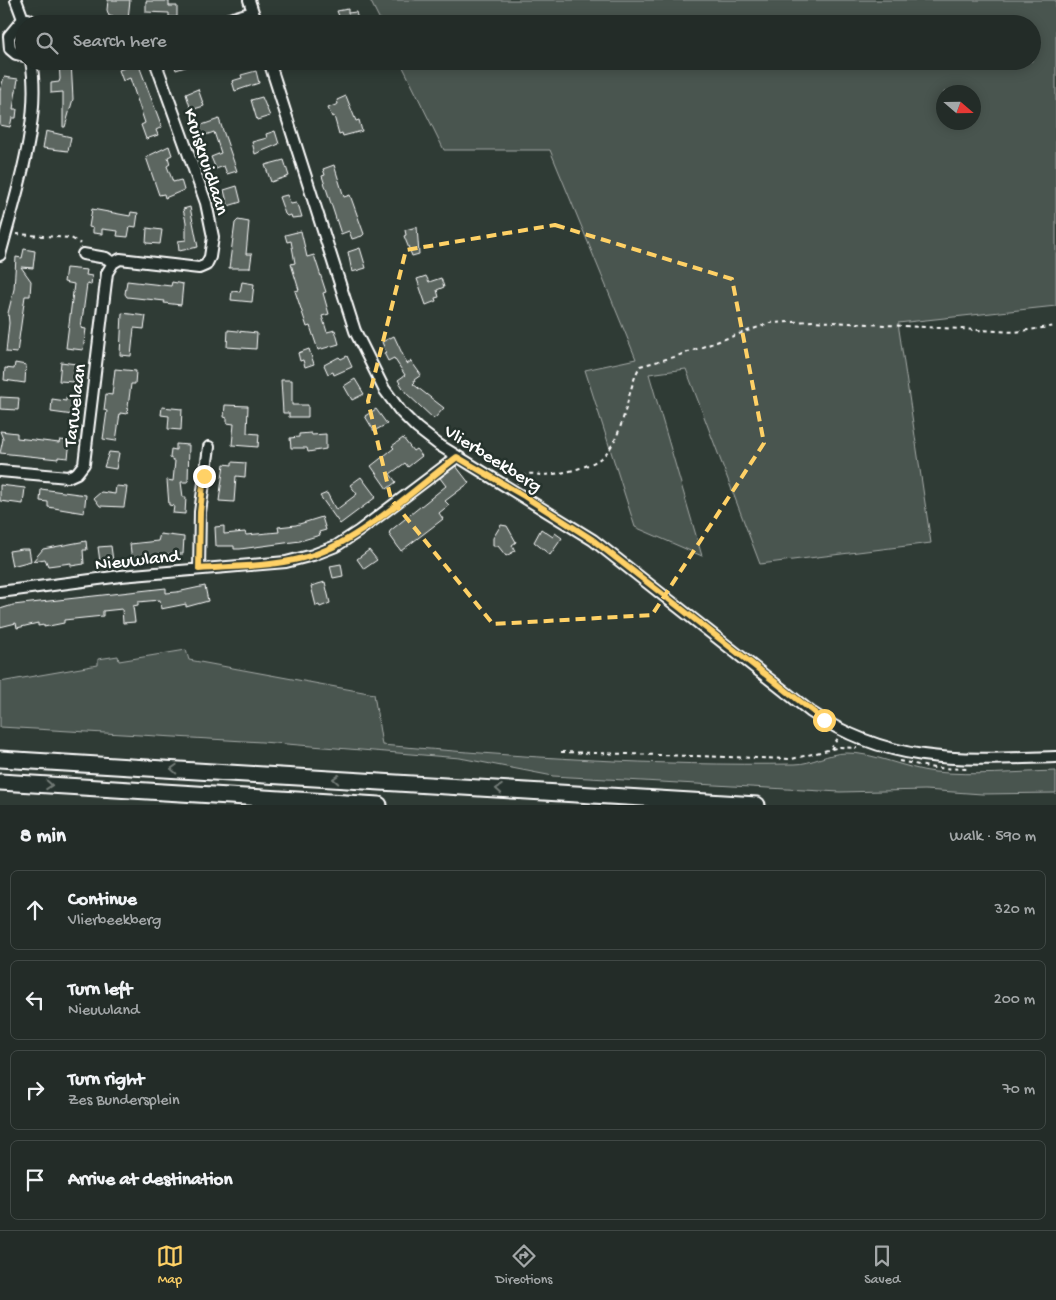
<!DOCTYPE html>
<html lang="en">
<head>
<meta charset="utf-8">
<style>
  body { margin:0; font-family:"Gochi Hand",sans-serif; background:#2b3430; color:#f1f3f6 }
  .compass { position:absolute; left:936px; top:85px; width:45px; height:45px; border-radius:50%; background:#232c28; box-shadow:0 2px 12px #0003; rotate:110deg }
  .stop { position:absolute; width:15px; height:15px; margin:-11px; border:4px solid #ffd166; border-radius:50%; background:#fff }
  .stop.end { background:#ffd166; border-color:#fff; box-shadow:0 1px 5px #0008 }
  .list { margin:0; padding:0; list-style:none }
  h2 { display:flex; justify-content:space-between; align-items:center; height:65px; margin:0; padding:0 20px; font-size:21px }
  h2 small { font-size:16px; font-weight:400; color:#a3a7a8 }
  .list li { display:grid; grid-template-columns:32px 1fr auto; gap:15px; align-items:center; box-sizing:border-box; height:80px; margin:0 10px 10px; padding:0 10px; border:1px solid #404845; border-radius:8px }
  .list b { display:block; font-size:19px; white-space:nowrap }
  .list p { margin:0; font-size:16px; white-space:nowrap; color:#a3a7a8 }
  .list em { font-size:16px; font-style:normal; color:#a3a7a8 }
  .icon { flex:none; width:28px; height:28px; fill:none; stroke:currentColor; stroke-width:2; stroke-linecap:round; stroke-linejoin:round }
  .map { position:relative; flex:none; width:1056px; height:805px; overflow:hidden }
  .search { position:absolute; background:#232c28; box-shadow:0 2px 12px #0003; left:15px; right:15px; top:15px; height:55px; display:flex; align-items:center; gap:12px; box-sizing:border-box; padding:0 18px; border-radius:28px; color:#a3a7a8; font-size:19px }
  .sheet { height:425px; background:#232c28 }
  nav { display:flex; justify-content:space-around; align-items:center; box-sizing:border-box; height:70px; border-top:1px solid #404845; background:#232c28; font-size:14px; color:#a3a7a8 }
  nav a { display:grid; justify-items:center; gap:2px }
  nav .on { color:#ffd166 }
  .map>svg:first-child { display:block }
</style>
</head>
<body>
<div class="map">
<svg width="1056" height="805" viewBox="0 0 1056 805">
  <rect width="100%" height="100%" fill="#2f3b35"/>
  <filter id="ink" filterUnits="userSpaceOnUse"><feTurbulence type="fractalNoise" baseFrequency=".02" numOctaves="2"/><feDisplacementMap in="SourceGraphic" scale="10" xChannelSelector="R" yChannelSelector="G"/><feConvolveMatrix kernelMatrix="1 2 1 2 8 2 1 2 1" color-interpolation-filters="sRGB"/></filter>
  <g filter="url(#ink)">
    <path fill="#4a544f" stroke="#a4aaa7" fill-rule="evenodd" d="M370 0H1056V306L898 323 931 543 760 564 686 369 649 374 702 556 635 527 585 370 636 359 550 150H444L400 61H1032V24H382ZM944 92H974V122H944Z
      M186 650 189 660 374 694 382 745C519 757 657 766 795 764 812 764 828 753 846 753 872 752 906 769 935 772 975 776 1016 772 1056 771V793L982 794 925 790 840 792 553 776 460 758 262 742 0 727V682L98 665V659L118 656 119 661Z"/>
    <path fill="#5b6661" stroke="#fff" d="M108 0H130L128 19 109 16 107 10Z
      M146 1H169V6H177V17H169V13L146 12Z
      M348 9V13L356 12 359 24H336L334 17 339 16 337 11Z
      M59 61H71L73 99 65 127H63V92L51 93V83L59 82 60 79Z
      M173 61H198V63L176 70Z
      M138 63 162 127 156 130 158 135 146 139 141 125 145 123 130 78 123 81 119 70Z
      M256 71 259 83 235 91 232 81 242 78 241 75Z
      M4 77 18 79 13 109H17L16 118H12L10 127 0 125V91Z
      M198 89 204 106 191 110 186 94Z
      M346 96 356 121 359 120 362 131 343 136 342 133 339 134 334 116 332 117 328 108 338 104 337 100Z
      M262 97 270 116 257 120 251 100Z
      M219 119 237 171 227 174 224 166 216 169 211 157 221 153 214 132 203 136 199 126Z
      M46 131 71 137 68 151 43 148Z
      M275 131 279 144 255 154 252 142 267 138 266 134Z
      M169 146 172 155 168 157 170 164 167 166 173 182 181 180 184 190 165 198 164 194 159 195 146 157Z
      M284 160 289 176 271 182 265 165Z
      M334 165 344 197 350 195 364 234 362 236 352 239 349 231 341 234 322 176 325 175 323 169Z
      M237 186 241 202 228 206 224 190Z
      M287 195 291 204 296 203 299 207 302 217 292 218 291 215 287 216 285 214 279 197Z
      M190 207 198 247 179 251 178 241 186 240V222L183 209Z
      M92 209 130 216 131 212 138 213 136 227 130 226 128 237 117 236 118 231 102 229V234L93 233V228L89 227Z
      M238 220 249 222 246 254H252L250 268H229L235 223Z
      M417 227 419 254 412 256 404 236 406 235 405 230Z
      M147 228 162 230 160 244 146 243Z
      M301 231 307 257 314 255 326 292 323 293 329 314 322 316 327 332 335 330 339 344 318 350 310 326 307 327 295 291 299 290 291 264 295 263 291 241 287 242 285 235Z
      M360 248 366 268 352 272 348 252Z
      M24 249 35 251 33 268 21 267 31 281 30 296H25L17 353 6 352 9 323 8 313 14 289 16 257 22 258Z
      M66 268 87 270 86 275 92 276 91 285 87 284 81 328 86 329 83 350 66 348 74 284 64 282Z
      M426 276 429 282 441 278 444 287 437 290 439 297 435 298 436 301 426 305 417 279Z
      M127 281 171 286 172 282 183 284 181 305 164 303 165 301 127 297 125 294Z
      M242 282 254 284 252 302 231 300 232 291 240 292Z
      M122 313 146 316 144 329 134 328 131 356 120 355Z
      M228 330 257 333 256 349 227 347Z
      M394 336 407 364 411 361 421 375 414 380 415 382 413 384 444 408 434 419 406 393 398 380 405 375 394 358 388 361 384 353 386 352 382 342Z
      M309 349 314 364 305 367 303 360 300 361 298 353Z
      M347 356 352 367 334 375 333 372 328 374 324 365 339 357 341 359Z
      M61 362 76 364 74 382 59 381Z
      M15 363 26 365 25 383 4 380 5 368 14 369Z
      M115 369 136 371 135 384H131L127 414 120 413 116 441 103 439 107 411 104 410 106 394 112 395Z
      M355 379 364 394 352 400 344 386Z
      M281 380H292V405H308V417H289V413H283Z
      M0 397 19 398 18 410 0 409Z
      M66 397 75 398 73 415 51 412 52 399 66 401Z
      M225 405 248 406 247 433 259 434 258 447 232 445 234 424 227 423V418L224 417Z
      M162 407 182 409 181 430 168 429 169 416 161 415Z
      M376 409 387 424 374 431 365 416Z
      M0 431 17 433V438L59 443 60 440 70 441 68 458 58 457V459L0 453 3 439Z
      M311 433 312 435 326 434V449L308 452 307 448H291L290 438 299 437V434Z
      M403 438 413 451 416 449 422 456 408 467 405 463 390 474 396 482 387 489 371 466 394 448 392 446Z
      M176 444 189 445 188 482H181L183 497H186L185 514 173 513 174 506 169 505 167 480 173 481 175 461 170 458 171 449 176 450Z
      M109 452 119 453 116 469 104 467Z
      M232 462 246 463 245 477 236 476 234 502 219 501 224 464 232 465Z
      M456 466 469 483 445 501 449 505 439 513 443 519 401 551 389 534 390 531 446 486 440 478Z
      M361 477 376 497 340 524 320 496 327 493 336 510 357 494 350 485Z
      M0 485 25 488 23 504 0 501Z
      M116 486 127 487 124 507 100 506 94 498 101 492 115 494Z
      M41 489 86 495 84 513 48 507V502L40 501Z
      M322 517 326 530 319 532 320 535 300 541 240 549H234V546H216L215 527 224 526V534L245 532 246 535 279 532 278 527 296 525Z
      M501 525 507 526 516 542 512 545 515 551 506 556 498 546H493V538Z
      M541 529 553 537 555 533 562 538 550 555 534 542Z
      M160 534 184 537 183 554H159V557L132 561 130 544 158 541Z
      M86 541 87 550H83L84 564 71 566V563L48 566 45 559 33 561 43 549Z
      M111 546 113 561 100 562 98 547Z
      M22 549H29L31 561 12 566 9 551Z
      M369 550 377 560 364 569 357 559Z
      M341 564 343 576 333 578 330 566Z
      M325 582 330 603 320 607 319 605 316 606 311 586Z
      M205 586 208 601 186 607V604L161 609 160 600 138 602V605L133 606 135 622 123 623 122 609 103 611V616L64 620V623L44 627V625L38 626V623L17 628 16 623 0 627V609L13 605 166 588V593L177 592Z"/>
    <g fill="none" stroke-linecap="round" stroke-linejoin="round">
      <g stroke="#fff" stroke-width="14">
        <path id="minor" d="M16 0 23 19
          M249 0 257 24
          M213 24 253 12
          M24 56 16 54 10 49 9 36 23 19H28L36 24
          M269 61 355 331 384 389 401 412 417 428 439 445 593 540 811 712C891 766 965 760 1056 757
          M83 254 106 258 113 263 120 259 199 268 206 265 210 257 213 237 206 203 155 61
          M0 255C15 197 42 120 31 61
          M0 471 68 477 77 473 84 464 107 273 113 263
          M199 569 200 512 209 447
          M0 592 121 576 286 562 313 555 336 546 359 531 457 457"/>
      </g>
      <g stroke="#fff" stroke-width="19">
        <path id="highway" d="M0 759 757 805
          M0 782 379 805"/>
      </g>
      <path stroke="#fff" stroke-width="2" stroke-dasharray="4 4" stroke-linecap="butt" d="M16 234 71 238 81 244
        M517 483C519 479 522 475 528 474 533 473 538 475 543 475 561 474 583 469 598 460 625 443 625 393 640 366L674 357 770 323 813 321 1015 332 1056 326
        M831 749 838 738
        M561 752 792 759 840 747 857 748
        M899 761 934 768 969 769"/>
      <use href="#minor" stroke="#26332d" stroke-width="10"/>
      <use href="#highway" stroke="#26332d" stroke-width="15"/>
    </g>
    <defs><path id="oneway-chevron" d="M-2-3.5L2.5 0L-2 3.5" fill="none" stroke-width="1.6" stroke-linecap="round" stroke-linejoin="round" transform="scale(1.25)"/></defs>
    <g stroke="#727a76">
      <use href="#oneway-chevron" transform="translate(174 769) rotate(-177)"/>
      <use href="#oneway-chevron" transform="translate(336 779) rotate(-177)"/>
      <use href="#oneway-chevron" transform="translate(49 785) rotate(4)"/>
      <use href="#oneway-chevron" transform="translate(499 789) rotate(-176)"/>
    </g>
  </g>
  <g fill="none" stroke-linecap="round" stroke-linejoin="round" filter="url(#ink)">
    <path stroke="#ffd166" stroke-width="6" d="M204 476 200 512 199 569C237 566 277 567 313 555 361 540 416 488 457 457L524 496 593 540 824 720"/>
  </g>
  <path fill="none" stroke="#ffd166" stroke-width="4" stroke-dasharray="10 6" stroke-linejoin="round" d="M555 225 732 279 764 443 652 615 493 624 391 499 368 401 406 250Z"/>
  <g text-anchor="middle" stroke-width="5" stroke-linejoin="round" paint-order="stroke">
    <g font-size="19" fill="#fff" stroke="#26332d">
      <text transform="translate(208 161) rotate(72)" y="7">Kruiskruidlaan</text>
      <text transform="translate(73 405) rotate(-83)" y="7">Tarwelaan</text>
      <text transform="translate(494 457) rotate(32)" y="7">Vlierbeekberg</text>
      <text transform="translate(137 558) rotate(-6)" y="7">Nieuwland</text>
    </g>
  </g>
</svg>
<svg class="compass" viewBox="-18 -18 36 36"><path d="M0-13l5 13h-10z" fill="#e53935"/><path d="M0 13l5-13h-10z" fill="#a3a7a8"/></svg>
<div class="stop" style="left:824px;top:720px"></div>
<div class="stop end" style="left:204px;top:476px"></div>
<div class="search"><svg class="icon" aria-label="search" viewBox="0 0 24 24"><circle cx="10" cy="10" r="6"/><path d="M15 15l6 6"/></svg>Search here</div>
</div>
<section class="sheet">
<h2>8 min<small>Walk · 590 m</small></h2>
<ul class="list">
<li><svg class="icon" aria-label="ahead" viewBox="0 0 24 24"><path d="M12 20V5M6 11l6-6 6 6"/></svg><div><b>Continue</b><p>Vlierbeekberg</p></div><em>320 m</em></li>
<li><svg class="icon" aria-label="left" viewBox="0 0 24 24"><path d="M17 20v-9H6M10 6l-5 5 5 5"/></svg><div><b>Turn left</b><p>Nieuwland</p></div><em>200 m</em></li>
<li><svg class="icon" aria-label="right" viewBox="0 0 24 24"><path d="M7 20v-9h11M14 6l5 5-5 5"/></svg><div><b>Turn right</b><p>Zes Bundersplein</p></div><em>70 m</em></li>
<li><svg class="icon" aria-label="arrive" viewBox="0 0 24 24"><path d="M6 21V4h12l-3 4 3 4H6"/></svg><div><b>Arrive at destination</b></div></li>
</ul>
</section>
<nav>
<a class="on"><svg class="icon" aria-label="map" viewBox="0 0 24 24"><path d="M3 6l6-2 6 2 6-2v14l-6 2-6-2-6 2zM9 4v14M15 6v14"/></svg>Map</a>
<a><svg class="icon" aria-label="directions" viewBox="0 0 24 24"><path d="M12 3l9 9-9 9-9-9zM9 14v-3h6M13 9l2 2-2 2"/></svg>Directions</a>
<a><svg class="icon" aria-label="saved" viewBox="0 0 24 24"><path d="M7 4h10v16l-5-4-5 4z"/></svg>Saved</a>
</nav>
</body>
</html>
